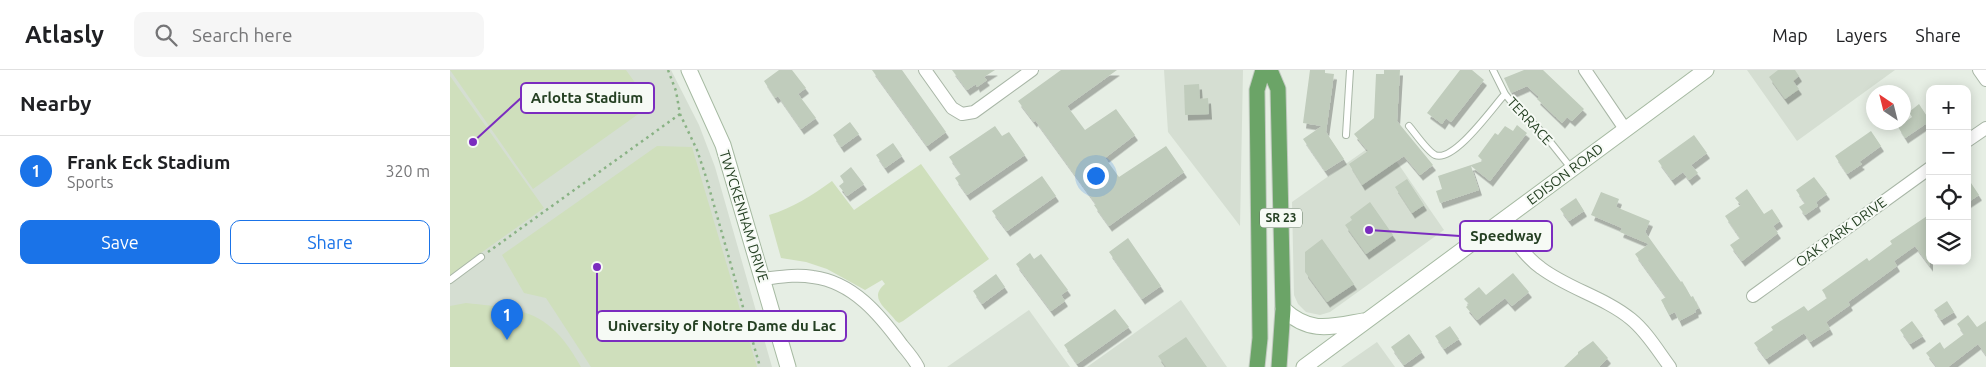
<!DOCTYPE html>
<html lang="en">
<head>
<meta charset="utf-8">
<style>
  body { margin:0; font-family:Ubuntu,sans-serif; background:#f6f6f6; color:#202124 }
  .controls { position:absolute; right:15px; top:15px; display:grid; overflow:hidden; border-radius:10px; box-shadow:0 2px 12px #0003 }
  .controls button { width:45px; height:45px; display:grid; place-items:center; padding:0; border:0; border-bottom:1px solid #e0e0e0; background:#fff; color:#202124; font:25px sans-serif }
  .compass { position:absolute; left:1416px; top:15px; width:45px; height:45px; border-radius:50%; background:#fff; box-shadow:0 2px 12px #0003; rotate:325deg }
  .you { position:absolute; left:645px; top:105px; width:18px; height:18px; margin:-12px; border:4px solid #fff; border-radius:50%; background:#1a73e8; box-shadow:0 0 0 8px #1a73e833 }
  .badge { display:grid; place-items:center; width:32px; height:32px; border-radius:50%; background:#1a73e8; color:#fff; font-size:16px; font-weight:700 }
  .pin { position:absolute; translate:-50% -41px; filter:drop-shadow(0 1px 2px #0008) }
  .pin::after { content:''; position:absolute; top:26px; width:18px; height:15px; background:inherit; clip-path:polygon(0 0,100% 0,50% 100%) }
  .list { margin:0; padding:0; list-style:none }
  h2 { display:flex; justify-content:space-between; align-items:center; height:65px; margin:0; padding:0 20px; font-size:21px }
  h2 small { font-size:16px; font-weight:400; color:#757577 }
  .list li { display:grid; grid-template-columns:32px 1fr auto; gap:15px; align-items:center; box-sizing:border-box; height:70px; padding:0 20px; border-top:1px solid #e0e0e0 }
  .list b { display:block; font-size:19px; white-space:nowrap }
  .list p { margin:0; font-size:16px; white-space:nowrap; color:#757577 }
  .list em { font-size:16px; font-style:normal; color:#757577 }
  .actions { display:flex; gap:10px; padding:15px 20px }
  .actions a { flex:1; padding:11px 0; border:1px solid #1a73e8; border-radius:10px; text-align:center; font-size:18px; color:#1a73e8 }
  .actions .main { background:#1a73e8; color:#fff }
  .icon { flex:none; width:28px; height:28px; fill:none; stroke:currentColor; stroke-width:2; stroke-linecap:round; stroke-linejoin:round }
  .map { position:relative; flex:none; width:1536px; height:297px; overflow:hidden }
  header { display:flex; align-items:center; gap:30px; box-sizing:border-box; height:70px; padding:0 25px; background:#fff; border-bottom:1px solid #e0e0e0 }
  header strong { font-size:24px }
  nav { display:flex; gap:28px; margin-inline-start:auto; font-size:18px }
  .search { width:350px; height:45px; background:#f6f6f6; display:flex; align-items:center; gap:12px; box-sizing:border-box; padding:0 18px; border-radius:10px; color:#757577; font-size:19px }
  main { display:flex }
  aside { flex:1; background:#fff }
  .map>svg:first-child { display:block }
</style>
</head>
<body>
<header>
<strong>Atlasly</strong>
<div class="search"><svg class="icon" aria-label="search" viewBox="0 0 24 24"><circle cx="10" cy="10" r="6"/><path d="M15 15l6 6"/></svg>Search here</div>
<nav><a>Map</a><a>Layers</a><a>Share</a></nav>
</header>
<main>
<aside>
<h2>Nearby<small></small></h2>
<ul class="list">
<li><span class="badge">1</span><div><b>Frank Eck Stadium</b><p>Sports</p></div><em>320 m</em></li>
</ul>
<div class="actions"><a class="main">Save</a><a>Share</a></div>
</aside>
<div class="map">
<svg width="1536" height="297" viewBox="0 0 1536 297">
  <defs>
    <filter id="shadow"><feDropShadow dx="3" dy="5.5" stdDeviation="0" flood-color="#0004"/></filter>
  </defs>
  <rect width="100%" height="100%" fill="#e6eee4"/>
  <path fill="#d5ded2" d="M0 0H221L249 55 265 97 322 297H0Z
    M714 0H793L790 156 718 62Z
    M1297 0H1445L1347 71Z
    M931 69 994 160 880 242 870 245 856 242 848 234 844 225 842 132Z
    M731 230 777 297H637Z
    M579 240 620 297H497Z
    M927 272 945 297H891Z"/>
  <path fill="#cfdfbc" d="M0 0H176L201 35 83 119Z
    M0 6 94 138 0 205Z
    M207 76 242 77 307 297H141L96 228 74 223 52 185Z
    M471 94 539 189 453 251 449 253 446 251C436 238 418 228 435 214L432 210 415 220 377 199 356 192 331 188 319 145C343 138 361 126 382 111L404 140Z
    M16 233C75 239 100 241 131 297H0V236Z"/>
  <path fill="#c0ccbc" filter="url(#shadow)" d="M329 0H342L356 18 348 24 366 48 351 59 328 26 325 28 314 11Z
    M422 0H452L496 62 477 76Z
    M502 0H545L534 7 537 10 527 17 526 14 517 20Z
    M611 0H667L617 36 635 60 666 39 685 65 655 88 669 107 716 76 734 102 659 156 644 135 646 134 585 50 584 52 568 31Z
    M860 0H875V3L884 4 876 62 894 89 875 101 853 69 872 56 853 53Z
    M934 0H950L947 51 983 95 970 105 954 86 912 115 899 94 918 81 904 64 924 48 926 4H934Z
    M1010 0H1022L1034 10 1001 52 996 48 992 54 977 43Z
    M1074 0H1093L1134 39 1122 51 1117 47 1112 53 1087 29 1089 27 1077 16 1061 23 1054 8Z
    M1328 0H1345L1349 6 1343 11 1349 19 1335 29 1319 7Z
    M749 14 750 29 758 28 759 44 735 45 734 15Z
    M1469 34 1480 51 1455 68 1448 57 1462 47 1459 42Z
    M400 52 409 64 391 77 383 65Z
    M1067 55 1077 63 1040 111 1021 96 1029 120 990 133 986 121 992 119 988 106 1033 91 1028 86 1045 63 1048 65 1055 56 1063 61Z
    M545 56 552 66 559 62 575 85 517 125 505 108 511 104 499 87Z
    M1421 61 1431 76 1409 92 1412 94 1397 104 1385 86Z
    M1244 65 1257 83 1241 95 1248 103 1239 110 1233 102 1222 110 1208 91Z
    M443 73 452 86 435 98 426 85Z
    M401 97 414 114 397 126 389 116 394 112 390 106Z
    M592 106 606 126 557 161 542 141Z
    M1364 107 1377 124 1366 132 1368 136 1355 145 1349 137 1355 133 1346 120Z
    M1517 107 1529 125 1517 133Z
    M957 109 974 135 962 143 945 117Z
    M1297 119 1314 144 1322 139 1330 151 1323 156 1328 163 1292 191 1280 175 1290 168 1275 146 1291 135 1285 128Z
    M1151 122 1169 129 1166 137 1200 151 1195 162 1231 212 1232 211 1241 227 1243 226 1249 238 1245 240 1246 242 1229 251 1225 242 1219 245 1211 230 1216 227 1185 184 1199 174 1170 162 1172 158 1141 145Z
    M1126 128 1134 141 1119 151 1110 139Z
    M920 132 943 165 916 184 895 155 902 150 900 147Z
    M1480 144V196L1465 176 1444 191 1447 196 1398 232 1400 235 1376 252 1380 259 1360 272 1354 263 1316 289 1304 273 1323 260 1321 257 1354 236 1358 241 1377 228 1372 220 1417 188 1419 191 1442 174 1440 171Z
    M678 168 711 216 692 229 659 182Z
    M872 169 904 214 877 232 855 202V182Z
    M580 183 584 189 591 184 618 220 611 225 615 231 601 241 566 194Z
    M1063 203 1079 222 1062 236 1055 228 1027 250 1016 237 1019 234 1014 229 1029 217 1036 225Z
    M546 204 555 217 532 234 523 221Z
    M1497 231 1504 242 1491 250 1484 240Z
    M665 239 679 257 627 294 614 275Z
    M1518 245 1527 257 1536 251V285L1528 274 1498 297H1487L1476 283 1490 272 1494 279 1514 264 1507 254Z
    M1462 251 1473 266 1460 274 1450 260Z
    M1000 256 1009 269 994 279 985 266Z
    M959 264 972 282 954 295 941 277Z
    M736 267 757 297H716L708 286Z
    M1143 271 1158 288 1149 297H1114L1128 284V282Z"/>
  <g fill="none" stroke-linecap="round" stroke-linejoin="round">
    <g stroke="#a8b6a6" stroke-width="8">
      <path id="lane" d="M1043 0 1055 24 1063 34 1094 64 1121 98
        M959 56C965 63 977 81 985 85 1004 93 1043 37 1055 24
        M896 65 900 0
        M0 210 31 187"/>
    </g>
    <g stroke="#a8b6a6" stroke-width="14">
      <path id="street" d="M475 0 502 38 512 44 524 42 582 0
        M1135 0 1175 59
        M1529 0 1536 10
        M1517 71 1536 58
        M1051 151C1063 167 1074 186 1091 198 1119 219 1154 227 1181 249 1197 262 1208 281 1220 297
        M313 209C330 207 346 204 363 207 403 212 430 245 452 275 458 282 464 289 468 297
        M1303 226 1480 98"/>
    </g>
    <g stroke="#a6baa2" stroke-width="17">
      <path id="secondary" d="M239 0 273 75 338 297
        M833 239C860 264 880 257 913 251
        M854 297 1256 0"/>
    </g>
    <g stroke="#c2cac1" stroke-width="17">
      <path id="primary" d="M820 0 828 19 833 239 829 297
        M807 297 810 268 807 20 813 0"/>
    </g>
    <path stroke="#89b284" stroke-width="2.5" stroke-dasharray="2.5 4" stroke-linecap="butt" d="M218 0 226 21 230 44 247 80 256 107 310 297
      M38 182 230 44"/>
    <use href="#lane" stroke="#fff" stroke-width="6"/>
    <use href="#street" stroke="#fff" stroke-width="12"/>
    <use href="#secondary" stroke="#fff" stroke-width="15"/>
    <use href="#primary" stroke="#6ba467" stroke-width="15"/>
  </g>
  <g text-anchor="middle" stroke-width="4" stroke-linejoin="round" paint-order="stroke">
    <rect fill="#f6faf5" stroke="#647862" stroke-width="1" x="810" y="138.5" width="42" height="19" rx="4"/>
    <g font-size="12" font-weight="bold" fill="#254023">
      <text x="831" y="152">SR 23</text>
    </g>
    <g font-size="14" fill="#254023" stroke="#f6faf5">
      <text transform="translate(1080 51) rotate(47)" y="5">TERRACE</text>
      <text transform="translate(1115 104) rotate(-37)" y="5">EDISON ROAD</text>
      <text transform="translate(294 146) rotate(73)" y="5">TWYCKENHAM DRIVE</text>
      <text transform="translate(1391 162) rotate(-36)" y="5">OAK PARK DRIVE</text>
    </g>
  </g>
  <path fill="none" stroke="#7b2cbf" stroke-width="2" d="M23 72L71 28M919 160L1010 166M147 197L147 256"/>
  <g fill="#7b2cbf" stroke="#f6faf5" stroke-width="2">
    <circle cx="23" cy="72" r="5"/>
    <circle cx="919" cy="160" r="5"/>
    <circle cx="147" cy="197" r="5"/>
  </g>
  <g fill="#f6faf5" stroke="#7b2cbf" stroke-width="2">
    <rect x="71" y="13" width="133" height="30" rx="5"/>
    <rect x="1010" y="151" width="92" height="30" rx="5"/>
    <rect x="147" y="241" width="249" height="30" rx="5"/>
  </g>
  <g font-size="15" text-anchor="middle" font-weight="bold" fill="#254023">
    <text x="137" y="33">Arlotta Stadium</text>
    <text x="1056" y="171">Speedway</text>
    <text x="272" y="261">University of Notre Dame du Lac</text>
  </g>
</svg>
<div class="controls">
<button>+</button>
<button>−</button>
<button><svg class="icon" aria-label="locate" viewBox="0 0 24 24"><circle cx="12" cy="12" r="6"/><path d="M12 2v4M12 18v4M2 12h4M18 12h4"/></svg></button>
<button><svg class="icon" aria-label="layers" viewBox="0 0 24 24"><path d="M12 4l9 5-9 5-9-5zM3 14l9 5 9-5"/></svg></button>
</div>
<svg class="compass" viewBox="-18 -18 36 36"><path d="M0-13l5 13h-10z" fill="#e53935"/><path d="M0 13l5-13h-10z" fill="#757577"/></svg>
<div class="you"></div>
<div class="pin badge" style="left:57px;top:270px">1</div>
</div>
</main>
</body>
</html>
